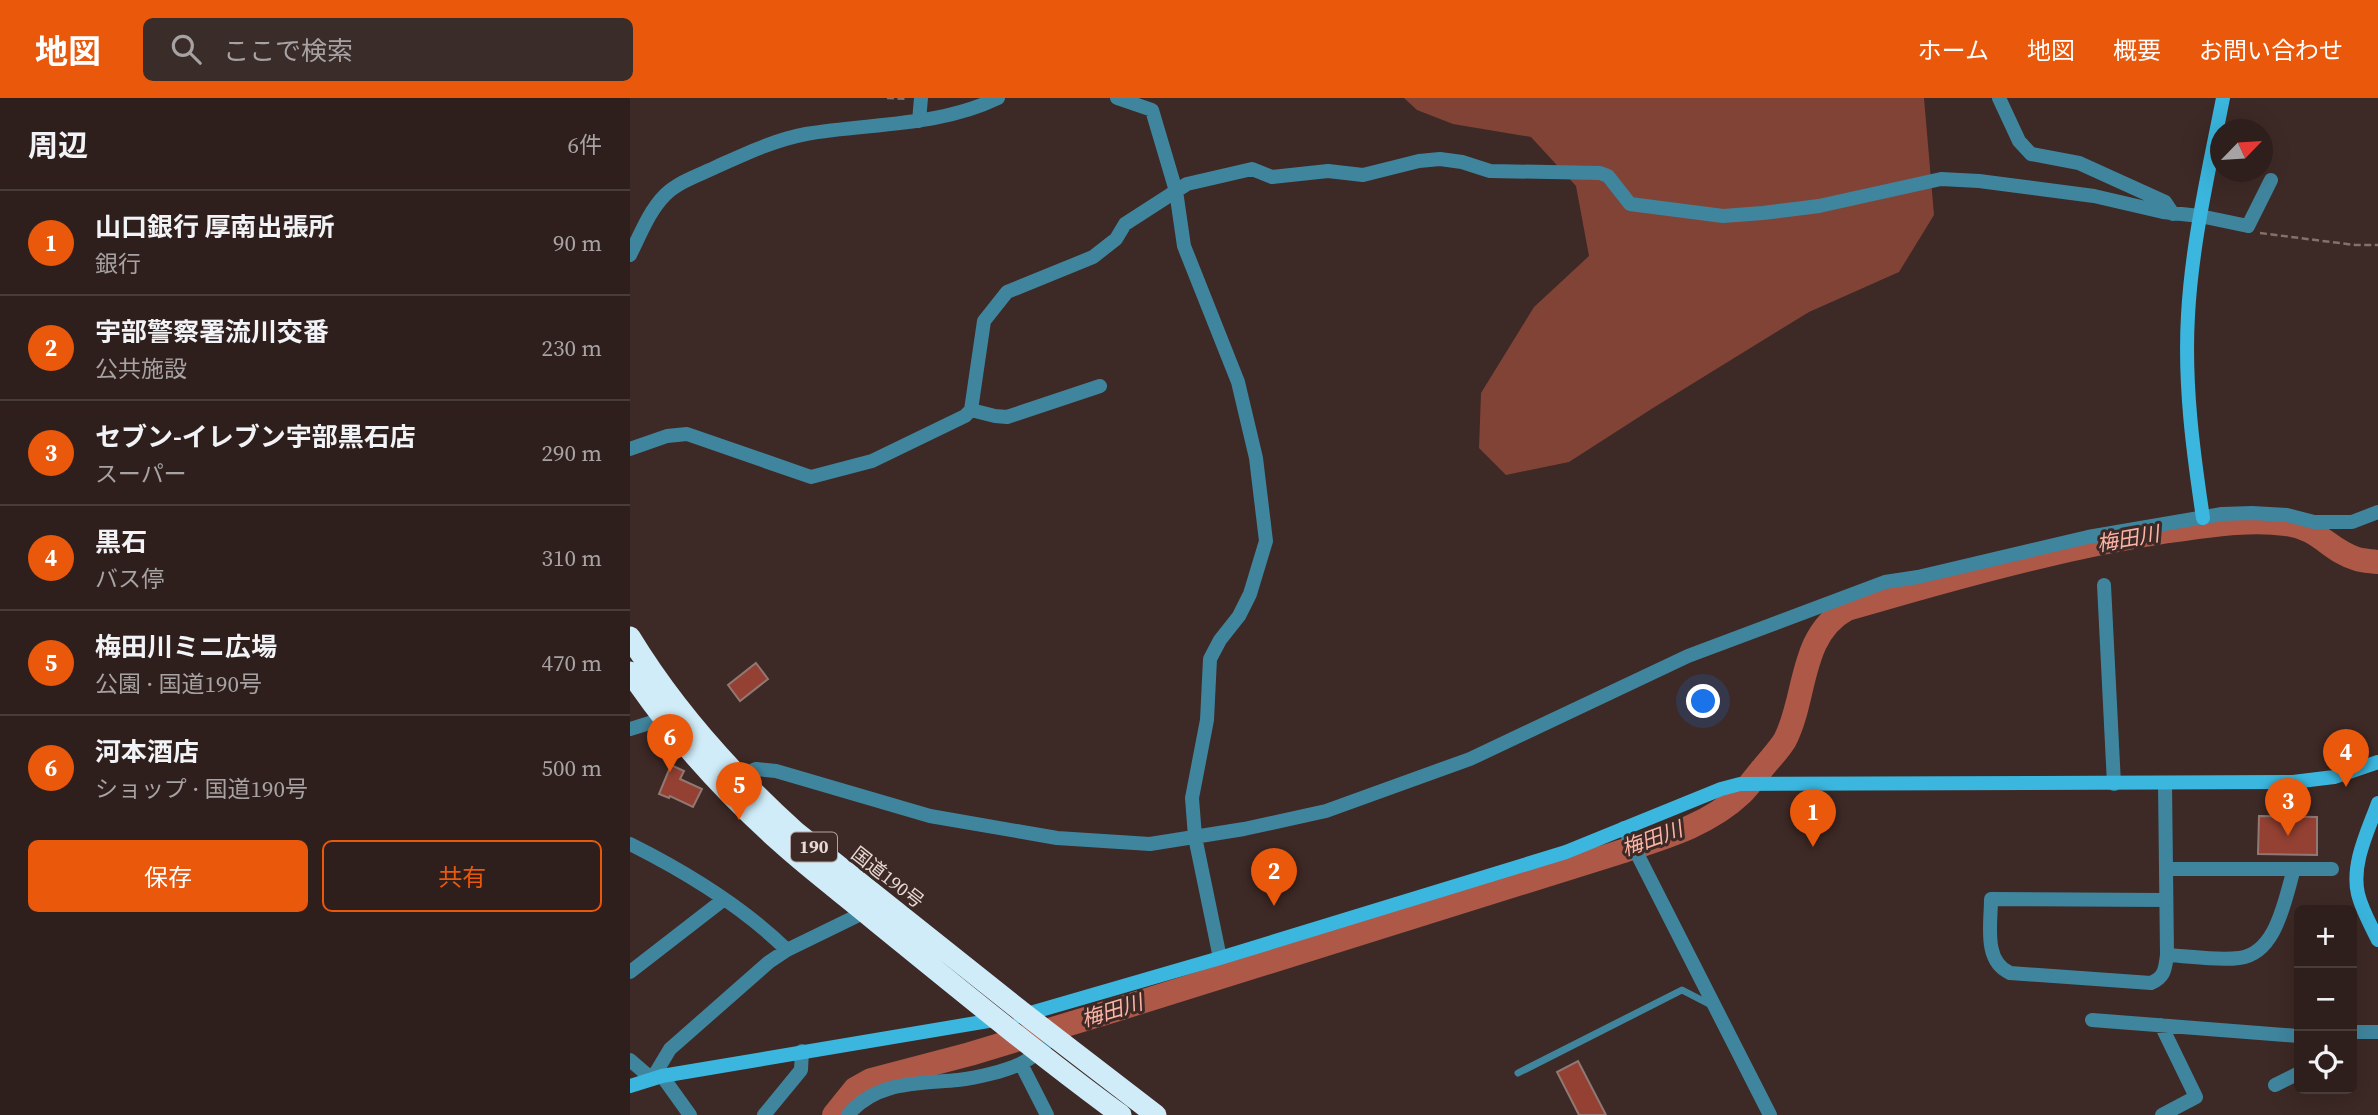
<!DOCTYPE html>
<html lang="ja">
<head>
<meta charset="utf-8">
<style>
  body { margin:0; font-family:"Source Serif 4","Noto Sans JP",serif; background:#3a2c29; color:#f1f3f6 }
  .controls { position:absolute; right:21px; bottom:21px; display:grid; overflow:hidden; border-radius:10px; box-shadow:0 7px 28px #0002 }
  .controls button { width:63px; height:63px; display:grid; place-items:center; padding:0; border:0; border-bottom:2px solid #493d3b; background:#2e1f1c; color:#f1f3f6; font:35px sans-serif }
  .compass { position:absolute; left:1580px; top:21px; width:63px; height:63px; border-radius:50%; background:#2e1f1c; box-shadow:0 7px 28px #0002; rotate:65deg }
  .you { position:absolute; left:1074px; top:604px; width:24px; height:24px; margin:-18px; border:5px solid #fff; border-radius:50%; background:#1a73e8; box-shadow:0 0 0 10px #1a73e833 }
  .badge { display:grid; place-items:center; width:46px; height:46px; border-radius:50%; background:#ea580c; color:#fff; font-size:23px; font-weight:700 }
  .pin { position:absolute; translate:-50% -58px; filter:drop-shadow(0 2px 4px #0008) }
  .pin::after { content:''; position:absolute; top:37px; width:24px; height:21px; background:inherit; clip-path:polygon(0 0,100% 0,50% 100%) }
  .list { margin:0; padding:0; list-style:none }
  h2 { display:flex; justify-content:space-between; align-items:center; height:91px; margin:0; padding:0 28px; font-size:30px }
  h2 small { font-size:23px; font-weight:400; color:#a7a2a3 }
  .list li { display:grid; grid-template-columns:46px 1fr auto; gap:21px; align-items:center; box-sizing:border-box; height:105px; padding:0 28px; border-top:2px solid #493d3b }
  .list b { display:block; font-size:26px; white-space:nowrap }
  .list p { margin:0; font-size:23px; white-space:nowrap; color:#a7a2a3 }
  .list em { font-size:23px; font-style:normal; color:#a7a2a3 }
  .actions { display:flex; gap:14px; padding:21px 28px }
  .actions a { flex:1; padding:16px 0; border:2px solid #ea580c; border-radius:10px; text-align:center; font-size:24px; color:#ea580c }
  .actions .main { background:#ea580c; color:#fff }
  .icon { flex:none; width:38px; height:38px; fill:none; stroke:currentColor; stroke-width:2; stroke-linecap:round; stroke-linejoin:round }
  .map { position:relative; flex:none; width:1748px; height:1017px; overflow:hidden }
  header { display:flex; align-items:center; gap:42px; box-sizing:border-box; height:98px; padding:0 35px; background:#ea580c; color:#fff }
  header strong { font-size:33px }
  nav { display:flex; gap:38px; margin-inline-start:auto; font-size:24px }
  .search { width:490px; height:63px; background:#3a2c29; display:flex; align-items:center; gap:18px; box-sizing:border-box; padding:0 24px; border-radius:10px; color:#a7a2a3; font-size:26px }
  main { display:flex }
  aside { flex:1; background:#2e1f1c }
  .map>svg:first-child { display:block }
</style>
</head>
<body>
<header>
<strong>地図</strong>
<div class="search"><svg class="icon" aria-label="search" viewBox="0 0 24 24"><circle cx="10" cy="10" r="6"/><path d="M15 15l6 6"/></svg>ここで検索</div>
<nav><a>ホーム</a><a>地図</a><a>概要</a><a>お問い合わせ</a></nav>
</header>
<main>
<aside>
<h2>周辺<small>6件</small></h2>
<ul class="list">
<li><span class="badge">1</span><div><b>山口銀行 厚南出張所</b><p>銀行</p></div><em>90 m</em></li>
<li><span class="badge">2</span><div><b>宇部警察署流川交番</b><p>公共施設</p></div><em>230 m</em></li>
<li><span class="badge">3</span><div><b>セブン-イレブン宇部黒石店</b><p>スーパー</p></div><em>290 m</em></li>
<li><span class="badge">4</span><div><b>黒石</b><p>バス停</p></div><em>310 m</em></li>
<li><span class="badge">5</span><div><b>梅田川ミニ広場</b><p>公園 · 国道190号</p></div><em>470 m</em></li>
<li><span class="badge">6</span><div><b>河本酒店</b><p>ショップ · 国道190号</p></div><em>500 m</em></li>
</ul>
<div class="actions"><a class="main">保存</a><a>共有</a></div>
</aside>
<div class="map">
<svg width="1748" height="1017" viewBox="0 0 1748 1017">
  <rect width="100%" height="100%" fill="#3d2925"/>
  <path fill="#824337" d="M774 0H1294L1304 117 1269 174 1179 214 1023 310 939 364 876 377 849 350 851 295 904 209 959 158 946 88 901 39 823 26 787 12Z"/>
  <g fill="none" stroke-linecap="round" stroke-linejoin="round">
    <path stroke="#ae5848" stroke-width="24" d="M204 1017 225 991 241 982 340 956 482 913 987 755C1029 741 1078 728 1111 696 1119 688 1125 679 1132 671 1139 662 1149 652 1155 642 1177 599 1169 537 1217 511 1323 480 1430 450 1539 433 1578 428 1617 421 1656 426 1690 430 1699 453 1727 461 1733 463 1741 463 1748 464"/>
  </g>
  <path fill="#944133" stroke="#917873" stroke-width="2" d="M126 565 138 581 110 603 98 587Z
    M41 667 54 673 50 681 72 691 63 709 40 698 39 700 29 696Z
    M1629 718 1687 719V757L1628 756Z
    M948 963 976 1017H949L927 974Z"/>
  <g fill="none" stroke-linecap="round" stroke-linejoin="round">
    <path stroke="#83716d" stroke-width="2.5" stroke-dasharray="7 3.5" stroke-linecap="butt" d="M257 0 278 1
      M1630 135 1725 147H1748"/>
    <path stroke="#40859e" stroke-width="7" d="M888 975 1052 892 1081 907"/>
    <path stroke="#40859e" stroke-width="14" d="M487 0 522 12 546 93 554 148 608 284 626 360 636 443 620 496 609 518 590 542 580 561 577 622 562 700 565 739 590 860
      M1369 0 1389 43 1401 56 1449 65 1535 104 1543 116
      M289 23 291 0
      M0 157C10 137 19 113 35 97 48 84 69 77 86 69 115 56 144 42 176 36 240 25 308 29 368 0
      M341 312 365 318 377 319 470 288
      M0 351 37 338 57 336 181 379 242 363 335 318 341 312 354 223 377 194 463 159 486 141 495 126 557 86 622 71 642 79 698 73 733 77 789 63 810 61 832 64 860 73 970 75 978 78 1000 106 1093 118 1133 115 1189 108 1311 81 1349 83 1464 98 1533 114 1570 118 1618 128 1641 82
      M1474 487 1484 686
      M0 631 42 618
      M108 679 126 671 146 673 300 718 427 740 520 746 614 731 696 713 840 661 1058 558 1255 484 1288 479 1458 439 1592 416 1622 415 1657 417 1684 424H1722L1748 414
      M1535 685 1537 857C1535 871 1535 879 1521 885L1380 875C1353 863 1361 826 1361 801L1536 802
      M994 730 1140 1017
      M0 746C56 774 112 808 157 852
      M1536 771H1702
      M1537 857C1560 858 1586 863 1609 860 1647 856 1655 800 1664 771
      M0 874 93 802
      M1462 922 1669 938
      M1531 927 1566 999 1532 1017
      M1722 934H1748
      M0 962 22 981 40 951 139 864 157 852 235 814
      M391 966 417 1017
      M32 978 60 1017
      M1645 987 1669 975
      M134 1017 171 972 172 953
      M218 1017C246 983 287 986 328 982 346 980 376 973 392 965 400 961 407 955 414 950"/>
    <path stroke="#3bb6de" stroke-width="14" d="M1573 420C1563 353 1554 286 1558 217 1562 144 1579 72 1593 0
      M1748 705C1738 733 1721 766 1728 796 1732 812 1741 828 1748 842
      M390 918 590 860 936 754 1091 691 1110 686 1663 684 1704 679 1748 664
      M0 988 32 978 370 921"/>
    <path stroke="#cfecf8" stroke-width="21" d="M0 539C45 613 102 676 166 734L396 917 526 1017
      M0 574C43 638 94 694 151 745 182 773 217 799 249 826 329 891 408 956 491 1017"/>
  </g>
  <g text-anchor="middle" stroke-width="6" stroke-linejoin="round" paint-order="stroke">
    <rect fill="#3d2925" stroke="#b4a4a1" stroke-width="2" x="161" y="734.5" width="46" height="29" rx="5"/>
    <g font-size="18" font-weight="bold" fill="#e7d9d6">
      <text x="184" y="755">190</text>
    </g>
    <g font-size="19" fill="#e7d9d6" stroke="#3d2925">
      <text transform="translate(258 779) rotate(38)" y="7">国道190号</text>
    </g>
    <g font-size="21" font-style="italic" fill="#fcb4a6" stroke="#3d2925">
      <text transform="translate(1498 441) rotate(-10)" y="7">梅田川</text>
      <text transform="translate(1022 741) rotate(-20)" y="7">梅田川</text>
      <text transform="translate(482 913) rotate(-17)" y="7">梅田川</text>
    </g>
  </g>
</svg>
<div class="controls">
<button>+</button>
<button>−</button>
<button><svg class="icon" aria-label="locate" viewBox="0 0 24 24"><circle cx="12" cy="12" r="6"/><path d="M12 2v4M12 18v4M2 12h4M18 12h4"/></svg></button>
</div>
<svg class="compass" viewBox="-18 -18 36 36"><path d="M0-13l5 13h-10z" fill="#e53935"/><path d="M0 13l5-13h-10z" fill="#a7a2a3"/></svg>
<div class="you"></div>
<div class="pin badge" style="left:1183px;top:749px">1</div>
<div class="pin badge" style="left:644px;top:808px">2</div>
<div class="pin badge" style="left:1658px;top:738px">3</div>
<div class="pin badge" style="left:1716px;top:689px">4</div>
<div class="pin badge" style="left:109px;top:722px">5</div>
<div class="pin badge" style="left:40px;top:674px">6</div>
</div>
</main>
</body>
</html>
